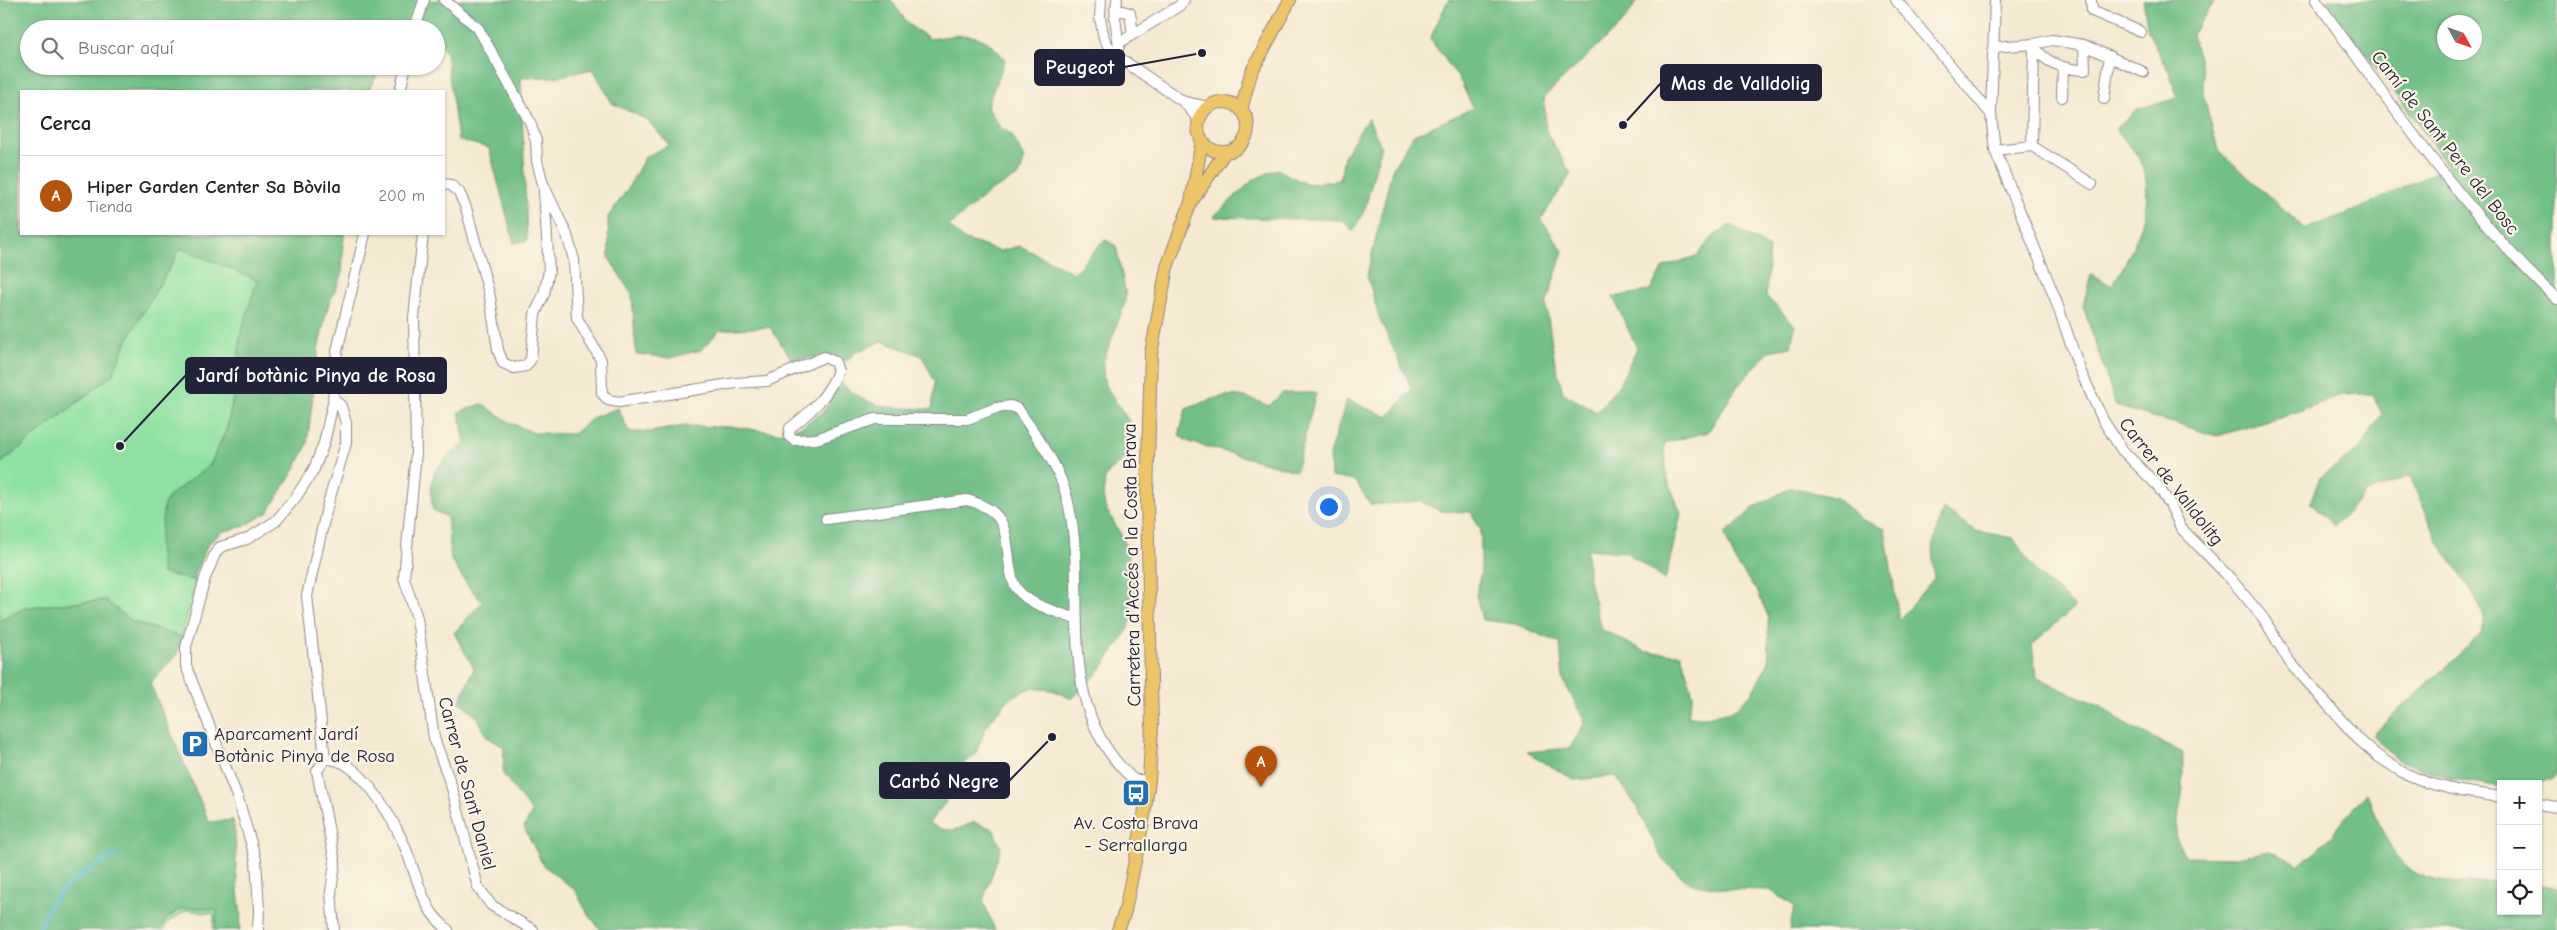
<!DOCTYPE html>
<html lang="es">
<head>
<meta charset="utf-8">
<style>
  body { margin:0; font-family:"Comic Neue",sans-serif; background:#f6f6f6; color:#202124 }
  .controls { position:absolute; right:15px; bottom:15px; display:grid; overflow:hidden; border-radius:0px; box-shadow:0 1px 4px #0004 }
  .controls button { width:45px; height:45px; display:grid; place-items:center; padding:0; border:0; border-bottom:1px solid #e0e0e0; background:#fff; color:#202124; font:25px sans-serif }
  .compass { position:absolute; left:2437px; top:15px; width:45px; height:45px; border-radius:50%; background:#fff; box-shadow:0 1px 4px #0004; rotate:130deg }
  .you { position:absolute; left:1328px; top:506px; width:18px; height:18px; margin:-12px; border:4px solid #fff; border-radius:50%; background:#1a73e8; box-shadow:0 0 0 8px #1a73e833 }
  .badge { display:grid; place-items:center; width:32px; height:32px; border-radius:50%; background:#b45309; color:#fff; font-size:16px; font-weight:700 }
  .pin { position:absolute; translate:-50% -41px; filter:drop-shadow(0 1px 2px #0008) }
  .pin::after { content:''; position:absolute; top:26px; width:18px; height:15px; background:inherit; clip-path:polygon(0 0,100% 0,50% 100%) }
  .list { margin:0; padding:0; list-style:none }
  h2 { display:flex; justify-content:space-between; align-items:center; height:65px; margin:0; padding:0 20px; font-size:21px }
  h2 small { font-size:16px; font-weight:400; color:#757577 }
  .list li { display:grid; grid-template-columns:32px 1fr auto; gap:15px; align-items:center; box-sizing:border-box; height:80px; padding:0 20px; border-top:1px solid #e0e0e0 }
  .list b { display:block; font-size:19px; white-space:nowrap }
  .list p { margin:0; font-size:16px; white-space:nowrap; color:#757577 }
  .list em { font-size:16px; font-style:normal; color:#757577 }
  .icon { flex:none; width:28px; height:28px; fill:none; stroke:currentColor; stroke-width:2; stroke-linecap:round; stroke-linejoin:round }
  .map { position:relative; flex:none; width:2557px; height:930px; overflow:hidden }
  .search { position:absolute; background:#fff; box-shadow:0 1px 4px #0004; left:20px; top:20px; width:425px; height:55px; display:flex; align-items:center; gap:12px; box-sizing:border-box; padding:0 18px; border-radius:28px; color:#757577; font-size:19px }
  .panel { position:absolute; background:#fff; box-shadow:0 1px 4px #0004; left:20px; top:90px; width:425px; height:145px; border-radius:0px }
  .map>svg:first-child { display:block }
</style>
</head>
<body>
<div class="map">
<svg width="2557" height="930" viewBox="0 0 2557 930">
  <rect width="100%" height="100%" fill="#fcf5e5"/>
  <filter id="ink" filterUnits="userSpaceOnUse"><feTurbulence type="fractalNoise" baseFrequency=".02" numOctaves="2"/><feDisplacementMap in="SourceGraphic" scale="10" xChannelSelector="R" yChannelSelector="G"/><feConvolveMatrix kernelMatrix="1 2 1 2 8 2 1 2 1" color-interpolation-filters="sRGB"/></filter>
  <filter id="wash" filterUnits="userSpaceOnUse"><feTurbulence type="fractalNoise" baseFrequency=".0096" numOctaves="4" result="noise"/><feDisplacementMap in="SourceGraphic" scale="20" xChannelSelector="R" yChannelSelector="G"/><feGaussianBlur stdDeviation="1.12" result="paint"/><feColorMatrix in="noise" values="0 0 0 0 0 0 0 0 0 0 0 0 0 0 0 0 0 1.4 0 .05"/><feComposite in="paint" operator="in"/></filter>
  <g filter="url(#wash)">
    <rect width="100%" height="100%" fill="#f5e9d1"/>
    <path fill="#8ee1a2" stroke="#58826e" d="M181 248 258 280 240 337 238 375 227 428 210 465 169 496 164 505 162 573 196 581 182 637 133 622 105 600 26 607 0 621V464L113 374 128 338Z
      M185 906 217 910 215 930H213L214 914 187 910 168 922 164 930H160L165 920Z"/>
    <path fill="#72bf88" stroke="#4a7062" fill-rule="evenodd" d="M0 0H891L909 25 930 39C963 34 983 29 1005 60L987 106 1000 127 1012 135 1024 158 1020 175 989 192 949 226 963 239 999 251 1020 246 1074 273 1101 243 1106 240 1116 246 1126 295 1124 306 1103 362V373L1105 385 1129 421 1134 445 1128 455 1108 474 1105 479 1103 496 1105 507 1124 540 1135 584 1133 617 1123 638 1096 675 1072 699 1052 690 1030 688 1010 698 988 723 975 755 941 783 946 802 929 823C947 834 955 831 974 822L993 829 1001 848 983 901 995 930H601L589 916 575 890 543 865 524 827 532 812 503 774 504 747 487 737 478 718 460 702 474 668 454 633 482 602 468 586 451 560 447 517 433 510C427 473 436 464 465 444L459 412 482 404 509 422 534 433 573 434 594 417 618 408 629 432H650L685 426 735 427 778 433 803 426 823 412 841 383C874 412 890 407 932 409L935 382 922 356 882 341 856 352 847 361 832 355 792 360 770 327 720 330 701 350 670 358 636 354 632 295 609 258 608 217 627 190 645 157 669 145 647 120 612 103 593 69 556 77 521 78 527 241 514 243 489 148 458 140 446 53 436 39V29L403 27 401 29H29V66H382L368 91H21V234H344L342 275 328 306 319 345 307 445 295 469 268 512 245 526 222 532 208 544 195 572 196 581 162 573 159 545 164 505 169 496 210 465 227 428 238 375 240 337 257 280 181 248 128 338 113 374 0 464Z
      M1448 0H1635L1637 2 1623 22 1544 97 1546 131 1571 174 1541 219 1563 251 1546 305 1554 357 1563 393 1597 412 1619 385 1637 348 1613 297 1649 291 1664 267 1696 256 1715 235 1731 225 1769 248 1766 296 1795 325 1791 347 1769 351 1737 387 1708 432 1664 443 1667 477 1681 514 1665 580 1626 552 1587 549 1588 576 1601 629 1646 652 1681 654 1693 695 1687 717H1707L1734 710 1752 693 1769 662 1768 616 1757 591 1736 563 1725 534 1755 507 1792 487 1836 498 1861 519 1885 529 1899 620 1934 578 1932 547 1943 509 1976 531 2013 538 2035 571 2075 607 2032 644 2036 676 2065 691 2102 706 2119 720 2183 753V788L2175 838 2186 857 2232 858 2270 851 2299 865 2329 839 2366 792C2373 808 2389 847 2398 859 2424 888 2466 884 2501 880V911H2538V884L2557 888V930H1790L1794 906 1770 890 1727 889 1689 883 1662 859 1637 807 1616 776 1574 780 1527 752 1570 748 1585 722 1563 680 1560 643 1515 624 1482 620 1476 595 1481 572V530L1471 512 1440 511 1420 501 1371 505 1355 481 1331 477 1330 451 1347 400 1388 417 1412 389 1379 317 1367 275 1392 170 1412 136 1473 108 1459 78 1430 39Z
      M2143 0H2215L2192 35 2203 73V93L2218 150 2305 229 2359 209 2446 167 2434 145 2326 0H2557V775C2543 788 2519 784 2501 784V787L2448 778 2396 759 2372 735 2481 634 2484 615 2470 589 2438 541 2410 476 2366 493 2334 526 2310 503 2320 477 2359 450 2382 414 2372 394 2341 395 2283 417 2217 436 2116 406 2083 306 2091 274 2112 286C2133 251 2156 208 2143 166 2139 154 2123 140 2115 129L2137 109 2178 98 2169 72 2148 32ZM2444 22H2474V52H2444Z
      M1368 118 1381 146 1365 209 1353 232 1343 220 1213 217 1253 180 1277 169 1306 184 1340 180 1344 156Z
      M1282 393H1316L1296 471 1189 442 1179 436 1186 409C1222 395 1232 389 1269 406Z
      M105 600 133 622 182 637 177 655 150 683 209 822 233 820C237 842 235 858 237 879 238 896 242 913 240 930H215L217 910C192 907 173 903 160 930H0V621L26 607Z"/>
    <g fill="none" stroke-linecap="round" stroke-linejoin="round">
      <path stroke="#61c0df" stroke-width="3" d="M40 930C51 886 81 877 115 854"/>
    </g>
  </g>
  <g filter="url(#ink)">
    <g fill="none" stroke-linecap="round" stroke-linejoin="round">
      <g stroke="#8c8686" stroke-width="12">
        <path id="minor" d="M444 0 478 28 530 122 536 141 537 161 543 184 567 235 574 260 577 318 601 360 602 393 608 400 619 402 736 383 767 381 824 357 835 362 838 371C828 396 811 412 790 428L789 436 795 440 816 439 875 419H967L996 408 1011 406 1018 409C1037 437 1059 465 1067 498 1092 594 1048 703 1134 780H1149
          M1101 0 1100 18 1104 38 1112 53 1184 102 1199 120
          M1117 0 1115 18 1119 47
          M1896 0 1991 114 1995 150 2055 298 2080 370 2103 420 2122 450 2157 485 2170 504 2181 528 2230 578 2264 619 2289 661 2358 739 2379 757 2402 772 2428 783 2460 791 2501 797
          M2091 0 2092 11 2141 32
          M2316 0C2391 104 2463 211 2557 299
          M1115 9 1130 13 1133 34
          M415 29 424 0
          M1119 43 1179 6 1184 0
          M2034 45C2043 63 2066 70 2085 70L2084 45
          M1994 47 2034 44 2052 40 2084 45 2143 72
          M400 91 406 66
          M2062 97 2063 68
          M2104 99 2110 56
          M1184 102 1209 107
          M1991 114 1995 0
          M2032 146 2034 44
          M1995 150 2032 146 2092 184
          M444 184 451 185 459 192 466 208 490 297 498 350 503 363 514 368 526 366 531 359 535 314 544 294 549 271 544 191
          M423 234 414 318 416 453 404 578 417 618 434 738 452 788 478 887 491 905 533 930
          M333 398 341 406 346 423V443L327 507 307 596 325 759 317 771 335 862 331 892 334 930
          M826 519 967 500C1008 511 1005 531 1010 567 1011 574 1013 584 1017 589 1030 606 1057 611 1075 619
          M325 759C357 756 389 812 401 838 412 860 419 894 432 913 436 919 443 925 448 930
          M2538 804 2557 807
          M258 930 259 910 256 860 238 799 186 666V647L205 578 215 554 220 547 247 539 276 521 296 497 314 469 324 443 333 403 337 351 365 234"/>
      </g>
      <g stroke="#8c8686" stroke-width="14">
        <path id="major" d="M1198 127a25 25 0 1 1 50 0a25 25 0 1 1-50 0Z
          M1241 110 1251 73 1290 0
          M1194 198 1225 152
          M1118 930 1125 911 1144 816 1149 780 1152 726 1147 496 1151 354 1167 267 1191 202 1202 141"/>
      </g>
      <use href="#minor" stroke="#fff" stroke-width="10"/>
      <use href="#major" stroke="#eec469" stroke-width="12"/>
    </g>
  </g>
  <defs>
    <g id="parking-square" transform="scale(1.4375)"><rect x="-9" y="-9" width="18" height="18" rx="4" fill="#1f6fb2" stroke="#fcf5e5"/><path d="M-3.5-5.5H1a3.5 3.5 0 0 1 0 7H-1V5.5H-3.5ZM-1-3.4V-.6H.8a1.4 1.4 0 0 0 0-2.8Z" fill="#fff"/></g>
    <g id="bus-square" transform="scale(1.4375)"><rect x="-9" y="-9" width="18" height="18" rx="4" fill="#1f6fb2" stroke="#fcf5e5"/><path d="M-5-6H5V4H4V6H2V4H-2V6H-4V4H-5ZM-3.5-4V0h7V-4ZM-3.5 1.2v1.5H-2V1.2ZM2 1.2v1.5H3.5V1.2Z" fill="#fff"/></g>
  </defs>
  <g fill-rule="evenodd">
    <use href="#parking-square" x="195" y="744"/>
    <use href="#bus-square" x="1136" y="793"/>
  </g>
  <g text-anchor="middle" stroke-width="4.5" stroke-linejoin="round" paint-order="stroke">
    <g font-size="19" fill="#22223b" stroke="#fcf5e5">
      <text transform="translate(2446 142) rotate(52)" y="7">Camí de Sant Pere del Bosc</text>
      <text transform="translate(2172 481) rotate(52)" y="7">Carrer de Valldolitg</text>
      <text transform="translate(1131 565) rotate(-91)" y="7">Carretera d'Accés a la Costa Brava</text>
      <text transform="translate(468 783) rotate(75)" y="7">Carrer de Sant Daniel</text>
    </g>
    <g font-size="19" fill="#22223b" stroke="#fcf5e5" text-anchor="start">
      <text x="214" y="740">Aparcament Jardí<tspan x="214" dy="22">Botànic Pinya de Rosa</tspan></text>
      <text x="1136" y="829" text-anchor="middle">Av. Costa Brava<tspan x="1136" dy="22">- Serrallarga</tspan></text>
    </g>
  </g>
  <path fill="none" stroke="#22223b" stroke-width="2" d="M1202 53L1124 67M1623 125L1661 83M120 446L186 375M1052 737L1009 781"/>
  <g fill="#22223b" stroke="#fcf5e5" stroke-width="2">
    <circle cx="1202" cy="53" r="5"/>
    <circle cx="1623" cy="125" r="5"/>
    <circle cx="120" cy="446" r="5"/>
    <circle cx="1052" cy="737" r="5"/>
  </g>
  <g fill="#22223b" stroke="#22223b" stroke-width="2">
    <rect x="1035" y="50" width="89" height="35" rx="5"/>
    <rect x="1661" y="65" width="160" height="35" rx="5"/>
    <rect x="186" y="358" width="260" height="35" rx="5"/>
    <rect x="880" y="763" width="129" height="35" rx="5"/>
  </g>
  <g font-size="20" text-anchor="middle" font-weight="bold" fill="#fff">
    <text x="1080" y="74">Peugeot</text>
    <text x="1741" y="90">Mas de Valldolig</text>
    <text x="316" y="382">Jardí botànic Pinya de Rosa</text>
    <text x="944" y="788">Carbó Negre</text>
  </g>
</svg>
<div class="controls">
<button>+</button>
<button>−</button>
<button><svg class="icon" aria-label="locate" viewBox="0 0 24 24"><circle cx="12" cy="12" r="6"/><path d="M12 2v4M12 18v4M2 12h4M18 12h4"/></svg></button>
</div>
<svg class="compass" viewBox="-18 -18 36 36"><path d="M0-13l5 13h-10z" fill="#e53935"/><path d="M0 13l5-13h-10z" fill="#757577"/></svg>
<div class="you"></div>
<div class="pin badge" style="left:1261px;top:787px">A</div>
<div class="search"><svg class="icon" aria-label="search" viewBox="0 0 24 24"><circle cx="10" cy="10" r="6"/><path d="M15 15l6 6"/></svg>Buscar aquí</div>
<section class="panel">
<h2>Cerca<small></small></h2>
<ul class="list">
<li><span class="badge">A</span><div><b>Hiper Garden Center Sa Bòvila</b><p>Tienda</p></div><em>200 m</em></li>
</ul>
</section>
</div>
</body>
</html>
